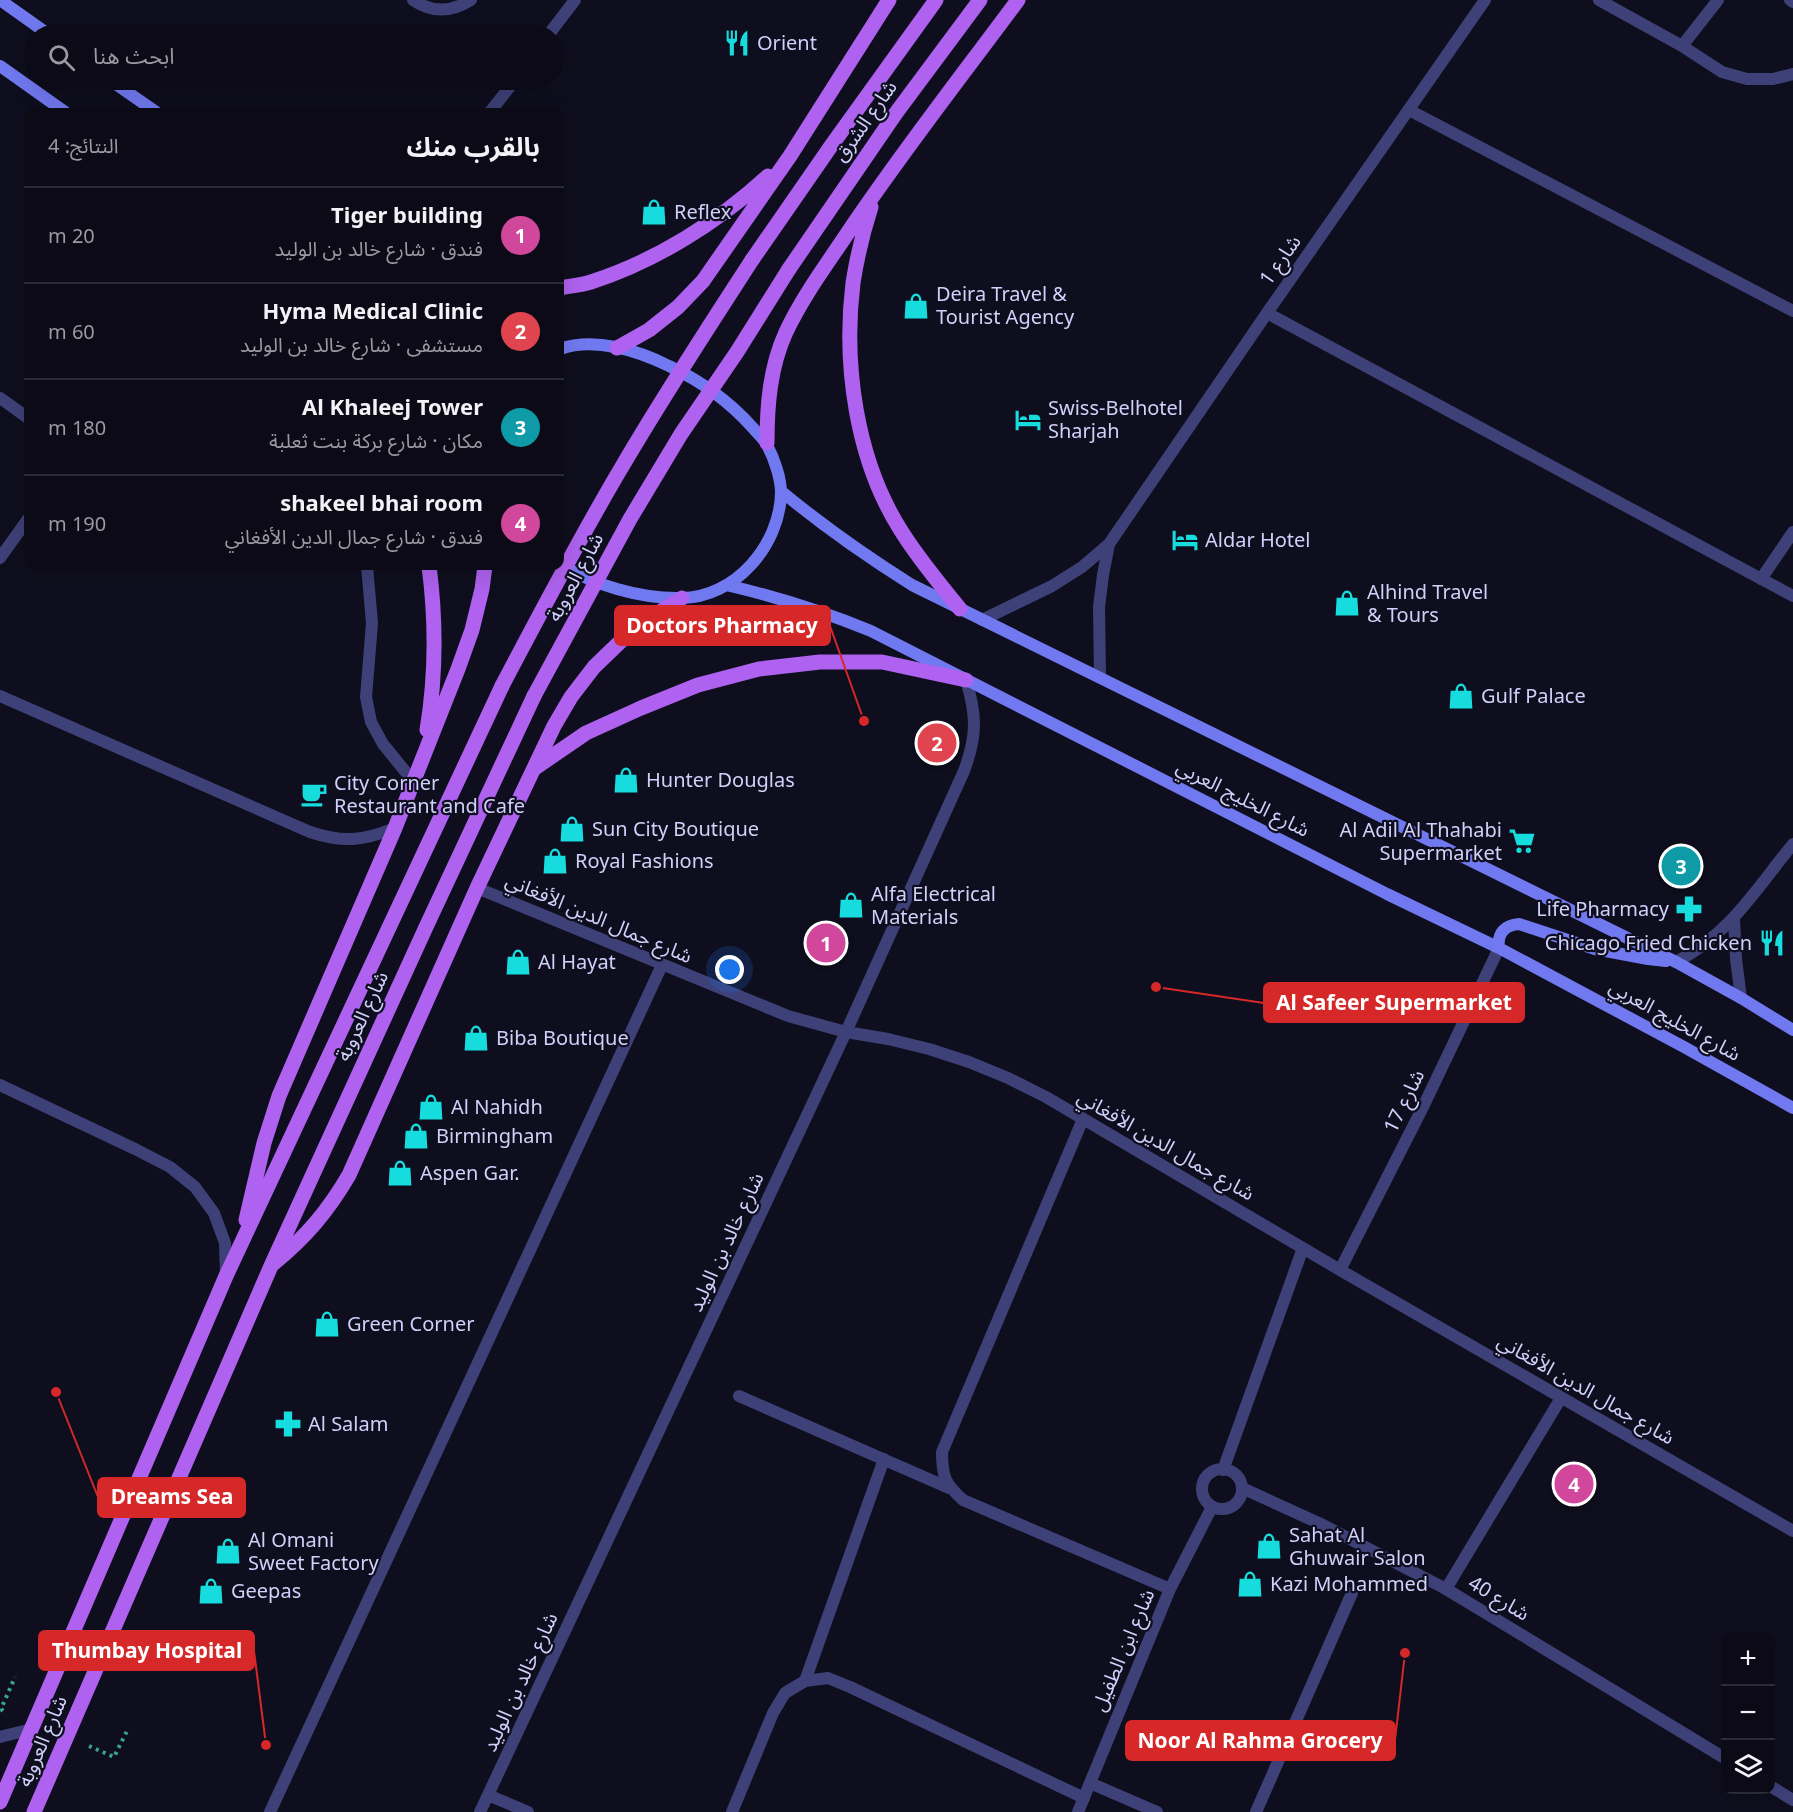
<!DOCTYPE html>
<html lang="ar">
<head>
<meta charset="utf-8">
<style>
  body { margin:0; font-family:"Noto Sans","Noto Sans Arabic",sans-serif; background:#14131f; color:#f1f3f6; direction:rtl }
  .controls { position:absolute; right:18px; bottom:18px; display:grid; overflow:hidden; border-radius:12px; box-shadow:0 6px 24px #0002 }
  .controls button { width:54px; height:54px; display:grid; place-items:center; padding:0; border:0; border-bottom:2px solid #2b2b35; background:#0b0a16; color:#f1f3f6; font:30px sans-serif }
  .you { position:absolute; left:730px; top:970px; width:21px; height:21px; margin:-15px; border:4px solid #fff; border-radius:50%; background:#1a73e8; box-shadow:0 0 0 9px #1a73e833 }
  .badge { display:grid; place-items:center; width:39px; height:39px; border-radius:50%; background:#17dcde; color:#fff; font-size:20px; font-weight:700 }
  .pin { position:absolute; translate:-50% -50%; border:3px solid #fff; box-shadow:0 2px 6px #0006 }
  .list { margin:0; padding:0; list-style:none }
  h2 { display:flex; justify-content:space-between; align-items:center; height:78px; margin:0; padding:0 24px; font-size:26px }
  h2 small { font-size:20px; font-weight:400; color:#9a9aa1 }
  .list li { display:grid; grid-template-columns:39px 1fr auto; gap:18px; align-items:center; box-sizing:border-box; height:96px; padding:0 24px; border-top:2px solid #2b2b35 }
  .list b { display:block; font-size:22px; white-space:nowrap }
  .list p { margin:0; font-size:20px; white-space:nowrap; color:#9a9aa1 }
  .list em { font-size:20px; font-style:normal; color:#9a9aa1 }
  .icon { flex:none; width:33px; height:33px; fill:none; stroke:currentColor; stroke-width:2; stroke-linecap:round; stroke-linejoin:round }
  .map { position:relative; flex:none; width:1793px; height:1812px; overflow:hidden; direction:ltr }
  .search { position:absolute; background:#0b0a16; box-shadow:0 6px 24px #0002; left:24px; top:24px; width:540px; height:66px; display:flex; align-items:center; gap:15px; box-sizing:border-box; padding:0 21px; border-radius:33px; color:#9a9aa1; font-size:22px }
  .panel { position:absolute; background:#0b0a16; box-shadow:0 6px 24px #0002; left:24px; top:108px; width:540px; height:462px; border-radius:12px; direction:rtl }
  .map>svg:first-child { display:block }
</style>
</head>
<body>
<div class="map">
<svg width="1793" height="1812" viewBox="0 0 1793 1812">
  <rect width="100%" height="100%" fill="#0f0e1e"/>
  <g fill="none" stroke-linecap="round" stroke-linejoin="round">
    <path stroke="#3aa494" stroke-width="4" stroke-dasharray="3 4.5" stroke-linecap="butt" d="M3 1711 1 1709 15 1677
      M89 1746 114 1757 128 1729"/>
    <path stroke="#3e4178" stroke-width="12" d="M1599 0 1682 46 1722 72 1747 79H1773L1793 74
      M1790 0 1793 2
      M1682 46 1718 0
      M1409 110 1793 311
      M367 566 372 623 366 697 371 722 383 744 413 781
      M1761 579 1793 532
      M1340 1270 1423 1107 1499 948
      M739 1396 949 1488
      M1446 1589 1561 1398
      M805 1681 884 1459
      M732 1812 773 1713 785 1693 805 1681 828 1678 850 1687 1084 1798"/>
    <path stroke="#3e4178" stroke-width="12" d="M413 0C432 13 452 12 471 0
      M549 34 575 0
      M490 112 515 80
      M1267 313 1793 596
      M0 398 28 418
      M0 558 28 519
      M982 620 1052 586 1082 567 1109 544 1267 313 1485 0
      M1100 677 1099 607 1103 575 1109 544
      M0 696 310 832C343 843 363 841 395 828
      M477 888 788 1016 846 1032 888 1039 929 1049 969 1062 1008 1078 1046 1097 1340 1270 1793 1531
      M1734 919 1736 959 1741 998
      M1676 962C1730 934 1756 889 1793 844
      M0 1085 135 1149 170 1167 195 1187 214 1213 225 1243 226 1275
      M1083 1119 942 1452C942 1476 945 1484 963 1500L1170 1589
      M1202 1489a20 20 0 1 1 40 0a20 20 0 1 1-40 0Z
      M1223 1470 1303 1248
      M1242 1488 1323 1525 1446 1589 1726 1759
      M0 1737 32 1729
      M1090 1783 1157 1812
      M1770 1786 1793 1800
      M488 1795 528 1812
      M270 1812 662 965
      M480 1812 846 1032 964 771C977 736 977 716 966 680
      M1078 1812 1170 1589 1212 1507
      M1256 1812 1352 1593"/>
    <path stroke="#7179f0" stroke-width="12" d="M0 0 48 34
      M0 66 65 112
      M110 80 156 112
      M560 349C594 337 637 350 669 366 701 381 729 401 753 428 757 433 764 439 767 445 774 458 781 478 781 493 780 545 735 598 681 598 641 599 593 585 560 564
      M781 491C823 526 866 556 912 585L1676 962 1741 998 1793 1030
      M726 585C778 597 822 611 871 631L1387 894 1499 948 1684 1047 1793 1108
      M1499 948C1497 933 1505 925 1519 924L1595 949 1648 959 1666 961"/>
    <path stroke="#ae62ef" stroke-width="15" d="M871 207C863 232 857 257 853 283 843 364 856 459 900 529 917 557 939 583 960 609
      M752 260 831 146 936 0
      M789 269 896 113 980 0
      M560 288C570 286 581 285 591 282 656 261 718 222 768 176
      M617 348 649 330 678 307 703 281 790 156 889 0
      M767 443C767 405 770 367 786 332 803 296 827 264 849 231 902 152 961 77 1018 0
      M427 730C436 676 436 620 429 566
      M535 768 586 733 641 708 698 685 759 669 820 662H882L966 680
      M246 1220 264 1143 279 1096 395 828 458 669 472 630 482 589 485 566
      M273 1264C306 1237 328 1211 349 1175L477 888 554 726 571 697 594 667 621 641 650 618 682 598
      M0 1802 226 1276 502 686
      M34 1812 271 1266 426 927 534 696"/>
    <path stroke="#ae62ef" stroke-width="15" d="M502 686C541 612 580 537 623 465 664 395 708 328 752 260
      M534 696 630 519 681 434 737 352 789 269"/>
  </g>
  <defs>
    <g id="restaurant-bare" transform="scale(2.07)"><path d="M-5-6h1v4h1v-4h1v4h1v-4h1v5L-1.5 .5V6h-2V.5L-5-1ZM5-6V6H3V1.5H1.5Q1.5-4 5-6Z" fill="#17dcde" stroke="#0f0e1e" stroke-width="2.5" paint-order="stroke"/></g>
    <g id="shop-bare" transform="scale(2.07)"><path d="M-5-2.5h2.3a2.7 3.5 0 0 1 5.4 0H5L5.5 6h-11ZM-1.5-2.5h3a1.5 2.3 0 0 0-3 0Z" fill="#17dcde" stroke="#0f0e1e" stroke-width="2.5" paint-order="stroke"/></g>
    <g id="hotel-bare" transform="scale(2.07)"><path d="M-6-4.5h1.5V1H6V5H4.5V3h-9V5H-6ZM-4 0a1.8 1.8 0 1 1 3.6 0ZM.5 0V-2.5h3Q6-2.5 6 0Z" fill="#17dcde" stroke="#0f0e1e" stroke-width="2.5" paint-order="stroke"/></g>
    <g id="cafe-bare" transform="scale(2.07)"><path d="M-5.5-4.5H6V0H3Q3 3.5 0 3.5H-2.5Q-5.5 3.5-5.5 0ZM3-3.2v2h1.7v-2ZM-6 4.5H4V6H-6Z" fill="#17dcde" stroke="#0f0e1e" stroke-width="2.5" paint-order="stroke"/></g>
    <g id="supermarket-bare" transform="scale(2.07)"><path d="M-6-5.5h2.5l.6 2H6L4.5 2H-2.5L-4.4-4H-6ZM-1.5 3.2a1.3 1.3 0 1 0 .1 0ZM3 3.2a1.3 1.3 0 1 0 .1 0Z" fill="#17dcde" stroke="#0f0e1e" stroke-width="2.5" paint-order="stroke"/></g>
    <g id="pharmacy-bare" transform="scale(2.07)"><path d="M-2-6h4v4h4v4h-4v4h-4v-4h-4v-4h4Z" fill="#17dcde" stroke="#0f0e1e" stroke-width="2.5" paint-order="stroke"/></g>
  </defs>
  <g fill-rule="evenodd">
    <use href="#restaurant-bare" x="737" y="43"/>
    <use href="#shop-bare" x="654" y="212"/>
    <use href="#shop-bare" x="916" y="306"/>
    <use href="#hotel-bare" x="1028" y="420"/>
    <use href="#hotel-bare" x="1185" y="540"/>
    <use href="#shop-bare" x="1347" y="603"/>
    <use href="#shop-bare" x="1461" y="696"/>
    <use href="#shop-bare" x="626" y="780"/>
    <use href="#cafe-bare" x="314" y="794"/>
    <use href="#shop-bare" x="572" y="829"/>
    <use href="#supermarket-bare" x="1522" y="841"/>
    <use href="#shop-bare" x="555" y="861"/>
    <use href="#shop-bare" x="851" y="905"/>
    <use href="#pharmacy-bare" x="1689" y="909"/>
    <use href="#restaurant-bare" x="1772" y="943"/>
    <use href="#shop-bare" x="518" y="962"/>
    <use href="#shop-bare" x="476" y="1038"/>
    <use href="#shop-bare" x="431" y="1107"/>
    <use href="#shop-bare" x="416" y="1136"/>
    <use href="#shop-bare" x="400" y="1173"/>
    <use href="#shop-bare" x="327" y="1324"/>
    <use href="#pharmacy-bare" x="288" y="1424"/>
    <use href="#shop-bare" x="1269" y="1546"/>
    <use href="#shop-bare" x="228" y="1551"/>
    <use href="#shop-bare" x="1250" y="1584"/>
    <use href="#shop-bare" x="211" y="1591"/>
  </g>
  <g text-anchor="middle" stroke-width="4.5" stroke-linejoin="round" paint-order="stroke">
    <g font-size="20" fill="#d1d0fa" stroke="#0f0e1e" text-anchor="start">
      <text x="757" y="50">Orient</text>
      <text x="674" y="219">Reflex</text>
      <text x="936" y="301">Deira Travel &amp;<tspan x="936" dy="23">Tourist Agency</tspan></text>
      <text x="1048" y="415">Swiss-Belhotel<tspan x="1048" dy="23">Sharjah</tspan></text>
      <text x="1205" y="547">Aldar Hotel</text>
      <text x="1367" y="599">Alhind Travel<tspan x="1367" dy="23">&amp; Tours</tspan></text>
      <text x="1481" y="703">Gulf Palace</text>
      <text x="646" y="787">Hunter Douglas</text>
      <text x="334" y="790">City Corner<tspan x="334" dy="23">Restaurant and Cafe</tspan></text>
      <text x="592" y="836">Sun City Boutique</text>
      <text x="1502" y="837" text-anchor="end">Al Adil Al Thahabi<tspan x="1502" dy="23">Supermarket</tspan></text>
      <text x="575" y="868">Royal Fashions</text>
      <text x="871" y="901">Alfa Electrical<tspan x="871" dy="23">Materials</tspan></text>
      <text x="1669" y="916" text-anchor="end">Life Pharmacy</text>
      <text x="1752" y="950" text-anchor="end">Chicago Fried Chicken</text>
      <text x="538" y="969">Al Hayat</text>
      <text x="496" y="1045">Biba Boutique</text>
      <text x="451" y="1114">Al Nahidh</text>
      <text x="436" y="1143">Birmingham</text>
      <text x="420" y="1180">Aspen Gar.</text>
      <text x="347" y="1331">Green Corner</text>
      <text x="308" y="1431">Al Salam</text>
      <text x="1289" y="1542">Sahat Al<tspan x="1289" dy="23">Ghuwair Salon</tspan></text>
      <text x="248" y="1547">Al Omani<tspan x="248" dy="23">Sweet Factory</tspan></text>
      <text x="1270" y="1591">Kazi Mohammed</text>
      <text x="231" y="1598">Geepas</text>
    </g>
    <g font-size="20" fill="#d1d0fa" stroke="#0f0e1e">
      <text transform="translate(865 121) rotate(-55)" y="7">شارع الشرق</text>
      <text transform="translate(1280 260) rotate(-55)" y="7">شارع 1</text>
      <text transform="translate(575 577) rotate(-62)" y="7">شارع العروبة</text>
      <text transform="translate(1243 798) rotate(27)" y="7">شارع الخليج العربي</text>
      <text transform="translate(599 918) rotate(23)" y="7">شارع جمال الدين الأفغاني</text>
      <text transform="translate(362 1016) rotate(-65)" y="7">شارع العروبة</text>
      <text transform="translate(1675 1020) rotate(29)" y="7">شارع الخليج العربي</text>
      <text transform="translate(1404 1101) rotate(-64)" y="7">شارع 17</text>
      <text transform="translate(1166 1145) rotate(30)" y="7">شارع جمال الدين الأفغاني</text>
      <text transform="translate(726 1242) rotate(-65)" y="7">شارع خالد بن الوليد</text>
      <text transform="translate(1586 1389) rotate(30)" y="7">شارع جمال الدين الأفغاني</text>
      <text transform="translate(1499 1598) rotate(31)" y="7">شارع 40</text>
      <text transform="translate(1123 1650) rotate(-67)" y="7">شارع ابن الطفيل</text>
      <text transform="translate(520 1682) rotate(-65)" y="7">شارع خالد بن الوليد</text>
      <text transform="translate(42 1741) rotate(-67)" y="7">شارع العروبة</text>
    </g>
  </g>
  <path fill="none" stroke="#d62828" stroke-width="2" d="M864 721L830 626M1156 987L1264 1003M56 1392L98 1497M266 1745L254 1651M1405 1653L1395 1740"/>
  <g fill="#d62828" stroke="#0f0e1e" stroke-width="2">
    <circle cx="864" cy="721" r="6"/>
    <circle cx="1156" cy="987" r="6"/>
    <circle cx="56" cy="1392" r="6"/>
    <circle cx="266" cy="1745" r="6"/>
    <circle cx="1405" cy="1653" r="6"/>
  </g>
  <g fill="#d62828" stroke="#d62828" stroke-width="2">
    <rect x="615" y="606" width="215" height="39" rx="6"/>
    <rect x="1264" y="983" width="260" height="39" rx="6"/>
    <rect x="98" y="1478" width="147" height="39" rx="6"/>
    <rect x="39" y="1631" width="215" height="39" rx="6"/>
    <rect x="1126" y="1721" width="269" height="39" rx="6"/>
  </g>
  <g font-size="21" text-anchor="middle" font-weight="bold" fill="#fff">
    <text x="722" y="633">Doctors Pharmacy</text>
    <text x="1394" y="1010">Al Safeer Supermarket</text>
    <text x="172" y="1504">Dreams Sea</text>
    <text x="147" y="1658">Thumbay Hospital</text>
    <text x="1260" y="1748">Noor Al Rahma Grocery</text>
  </g>
</svg>
<div class="controls">
<button>+</button>
<button>−</button>
<button><svg class="icon" aria-label="layers" viewBox="0 0 24 24"><path d="M12 4l9 5-9 5-9-5zM3 14l9 5 9-5"/></svg></button>
</div>
<div class="you"></div>
<div class="pin badge" style="left:826px;top:943px;background:#d1479c">1</div>
<div class="pin badge" style="left:937px;top:743px;background:#e0444e">2</div>
<div class="pin badge" style="left:1681px;top:866px;background:#0f9aa8">3</div>
<div class="pin badge" style="left:1574px;top:1484px;background:#d1479c">4</div>
<div class="search"><svg class="icon" aria-label="search" viewBox="0 0 24 24"><circle cx="10" cy="10" r="6"/><path d="M15 15l6 6"/></svg>ابحث هنا</div>
<section class="panel">
<h2>بالقرب منك<small>النتائج: 4</small></h2>
<ul class="list">
<li><span class="badge" style="background:#d1479c">1</span><div><b>Tiger building</b><p>فندق · شارع خالد بن الوليد</p></div><em>20 m</em></li>
<li><span class="badge" style="background:#e0444e">2</span><div><b>Hyma Medical Clinic</b><p>مستشفى · شارع خالد بن الوليد</p></div><em>60 m</em></li>
<li><span class="badge" style="background:#0f9aa8">3</span><div><b>Al Khaleej Tower</b><p>مكان · شارع بركة بنت ثعلبة</p></div><em>180 m</em></li>
<li><span class="badge" style="background:#d1479c">4</span><div><b>shakeel bhai room</b><p>فندق · شارع جمال الدين الأفغاني</p></div><em>190 m</em></li>
</ul>
</section>
</div>
</body>
</html>
